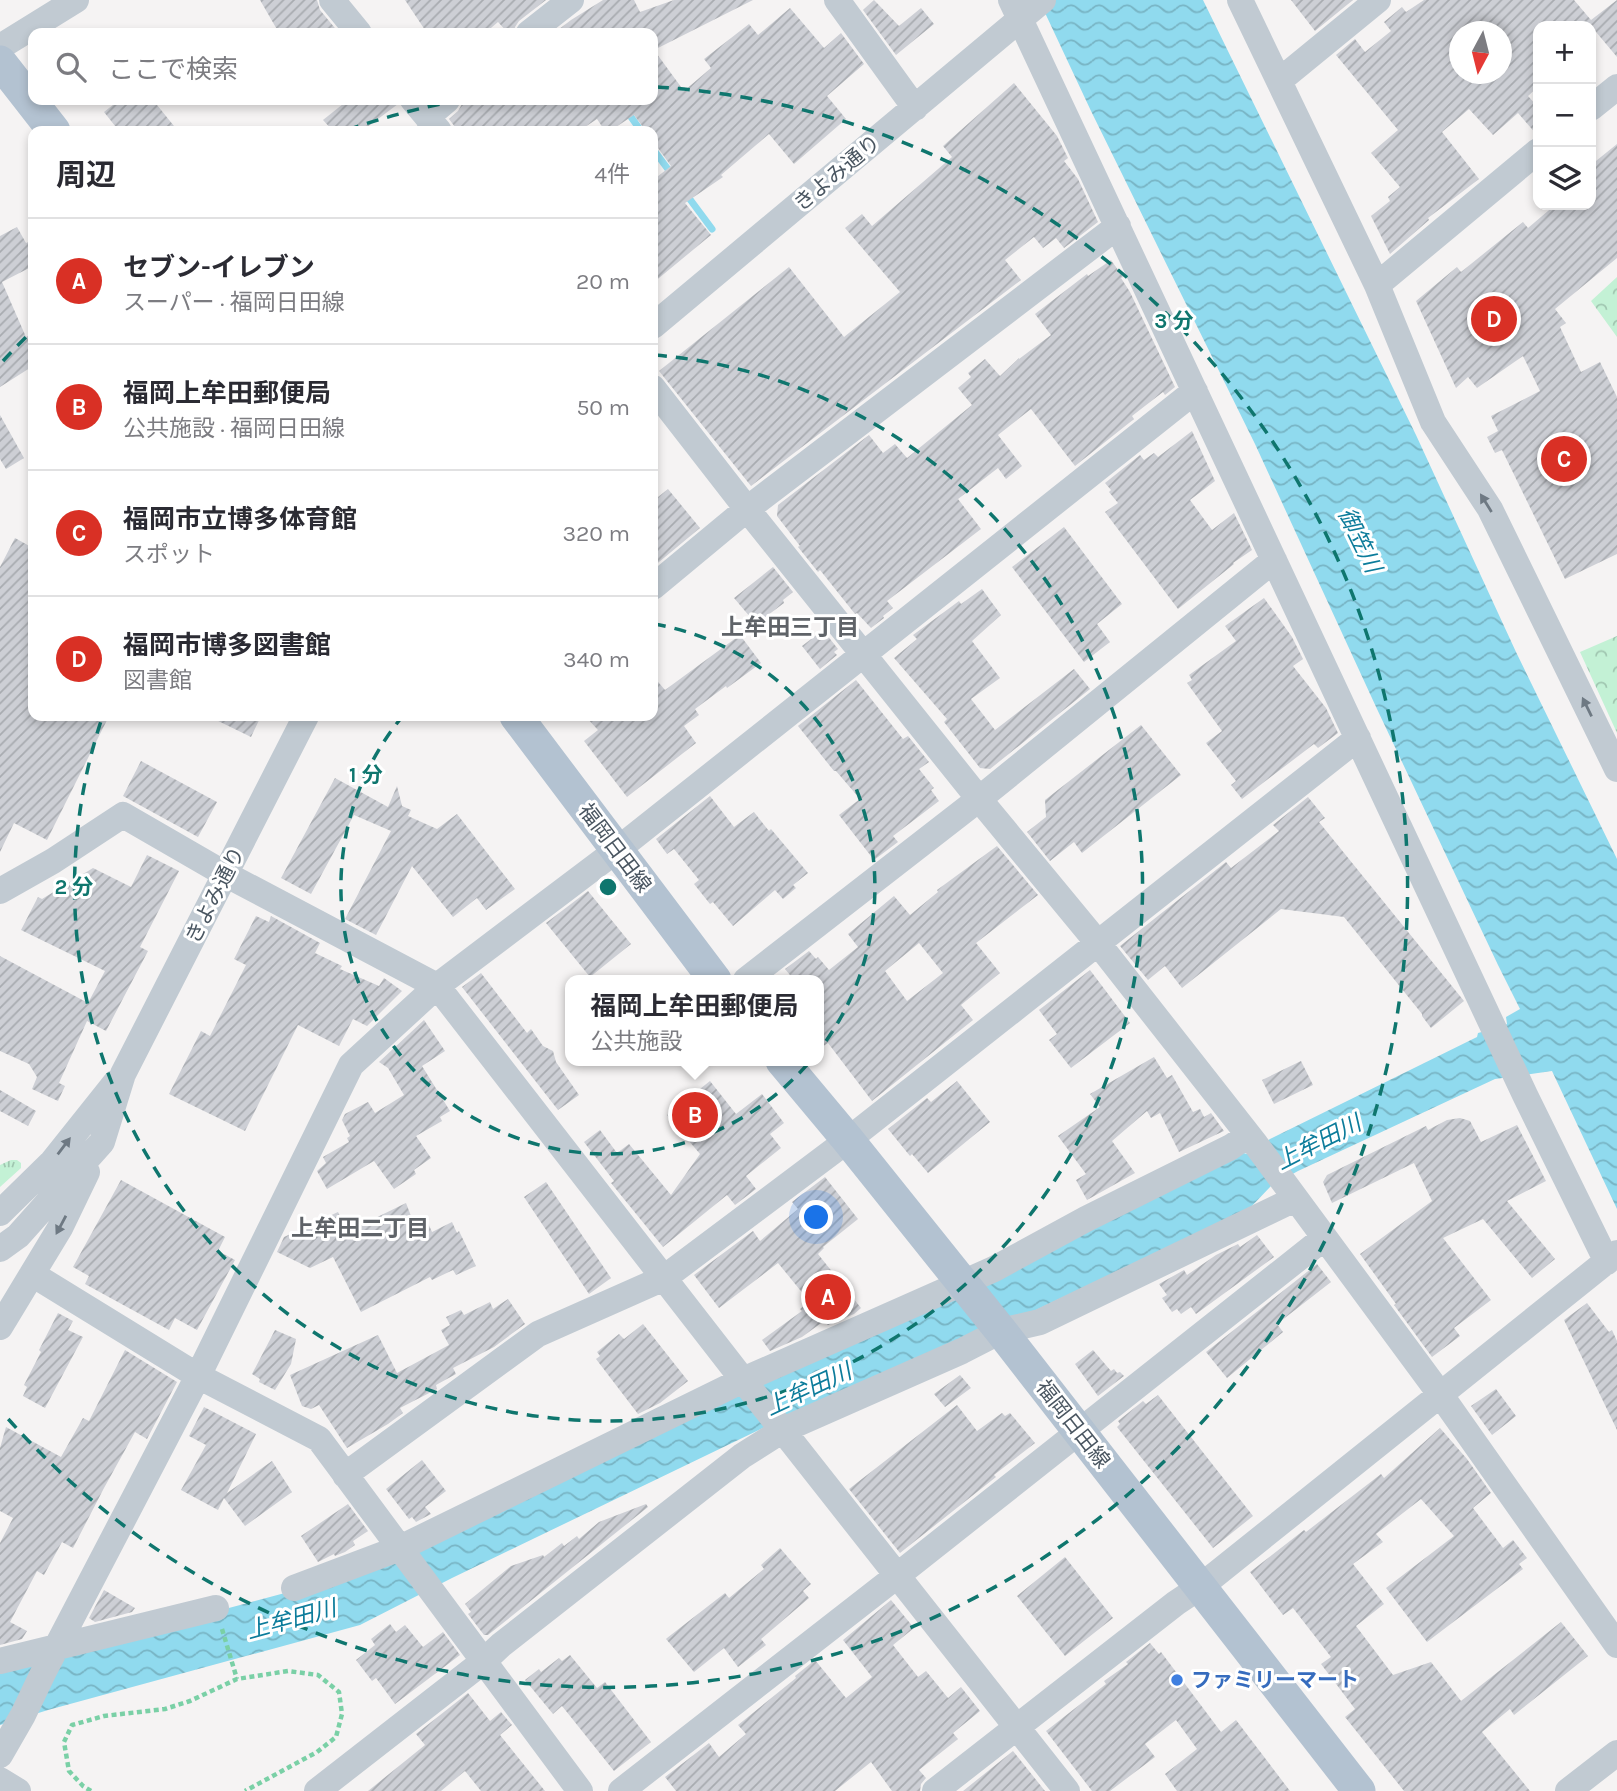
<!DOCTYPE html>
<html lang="ja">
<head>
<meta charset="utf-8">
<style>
  body { margin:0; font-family:Karla,"Noto Sans JP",sans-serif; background:#f2f2f3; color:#2b2b33 }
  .controls { position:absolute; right:21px; top:21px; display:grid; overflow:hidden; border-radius:14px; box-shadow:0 4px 10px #0003 }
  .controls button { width:63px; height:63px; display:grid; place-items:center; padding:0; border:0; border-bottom:2px solid #e1e1e2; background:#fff; color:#2b2b33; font:35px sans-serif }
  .compass { position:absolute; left:1449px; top:21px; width:63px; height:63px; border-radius:50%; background:#fff; box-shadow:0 4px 10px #0003; rotate:187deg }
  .you { position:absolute; left:817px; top:1218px; width:24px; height:24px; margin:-18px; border:5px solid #fff; border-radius:50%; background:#1a73e8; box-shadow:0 0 0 10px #1a73e833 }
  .badge { display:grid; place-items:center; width:46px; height:46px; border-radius:50%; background:#d93025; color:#fff; font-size:23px; font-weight:700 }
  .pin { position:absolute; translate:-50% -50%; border:4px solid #fff; box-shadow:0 2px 7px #0006 }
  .popup { position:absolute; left:565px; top:975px; width:259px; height:91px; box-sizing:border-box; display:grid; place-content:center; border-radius:14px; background:#fff; filter:drop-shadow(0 2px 5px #0005); font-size:23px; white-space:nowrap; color:#7c7c81 }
  .popup b { font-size:26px; color:#2b2b33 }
  .popup::after { content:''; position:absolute; left:50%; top:100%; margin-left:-14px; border:14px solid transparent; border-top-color:#fff }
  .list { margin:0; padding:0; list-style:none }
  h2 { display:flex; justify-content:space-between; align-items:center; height:91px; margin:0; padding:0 28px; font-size:30px }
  h2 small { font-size:23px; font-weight:400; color:#7c7c81 }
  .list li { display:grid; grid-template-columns:46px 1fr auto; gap:21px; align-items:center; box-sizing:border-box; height:126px; padding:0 28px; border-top:2px solid #e1e1e2 }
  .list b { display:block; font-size:26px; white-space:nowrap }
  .list p { margin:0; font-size:23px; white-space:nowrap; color:#7c7c81 }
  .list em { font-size:23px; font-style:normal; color:#7c7c81 }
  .icon { flex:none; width:38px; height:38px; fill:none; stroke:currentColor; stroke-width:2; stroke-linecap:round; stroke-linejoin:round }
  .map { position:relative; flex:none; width:1617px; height:1791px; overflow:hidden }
  .search { position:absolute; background:#fff; box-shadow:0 4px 10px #0003; left:28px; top:28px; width:630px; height:77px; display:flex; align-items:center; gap:18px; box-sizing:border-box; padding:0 24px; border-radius:14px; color:#7c7c81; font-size:26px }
  .panel { position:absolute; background:#fff; box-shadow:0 4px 10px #0003; left:28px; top:126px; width:630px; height:595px; border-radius:14px }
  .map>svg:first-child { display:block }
</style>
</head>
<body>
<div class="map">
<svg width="1617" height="1791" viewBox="0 0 1617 1791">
  <defs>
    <pattern id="grass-tufts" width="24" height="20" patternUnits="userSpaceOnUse" patternTransform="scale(1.75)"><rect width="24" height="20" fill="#c3f1d5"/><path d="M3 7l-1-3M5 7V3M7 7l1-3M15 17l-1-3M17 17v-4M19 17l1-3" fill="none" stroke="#a0c6b0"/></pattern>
    <pattern id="park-crowns" width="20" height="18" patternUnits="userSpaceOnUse" patternTransform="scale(1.75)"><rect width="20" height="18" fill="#c3f1d5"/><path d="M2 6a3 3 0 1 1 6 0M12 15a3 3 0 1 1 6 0" fill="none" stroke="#a0c6b0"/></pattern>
    <pattern id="water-waves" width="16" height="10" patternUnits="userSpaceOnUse" patternTransform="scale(1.75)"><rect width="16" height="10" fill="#90daee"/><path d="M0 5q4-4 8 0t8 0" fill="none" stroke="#78b4c4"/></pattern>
    <pattern id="building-hatch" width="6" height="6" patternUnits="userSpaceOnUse" patternTransform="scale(1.75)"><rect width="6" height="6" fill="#cdcfd5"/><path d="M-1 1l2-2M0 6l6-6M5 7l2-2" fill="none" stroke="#a8abb0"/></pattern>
  </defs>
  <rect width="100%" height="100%" fill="#f5f3f3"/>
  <path fill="url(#grass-tufts)" d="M11 1160H17L21 1163V1168L0 1187V1165Z"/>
  <path fill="url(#park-crowns)" d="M1617 277V337L1591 301Z
    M1617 636V733L1580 652Z"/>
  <path fill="url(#water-waves)" d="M1039 0H1203L1416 435 1516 652 1617 859V1209L1552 1071 1495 1079 1298 1171 1271 1186 1249 1209 962 1345 763 1428 452 1578 360 1625 48 1710 0 1725V1669L311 1586 1240 1152 1247 1154 1270 1139 1477 1037 1478 1033 1489 1030 1491 1032 1507 1024 1506 1017 1520 1009 1498 965 1377 709 1255 444 1091 111Z"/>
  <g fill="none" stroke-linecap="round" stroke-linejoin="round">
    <path stroke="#90daee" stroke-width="7" d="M619 100 641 131
      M653 149 673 176
      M686 194 712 229"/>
  </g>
  <path fill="url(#building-hatch)" fill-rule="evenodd" d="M260 0H317L320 10 339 33H279Z
    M405 0H546L519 21 515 27 514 33H508L498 22 485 33H427Z
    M603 0H634L640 12 674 0H753L654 50 684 91 711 68 704 59 749 24 758 35 790 8 824 48 841 33 864 64 827 96 846 119 794 164 769 134 721 175 723 177 685 203 711 235 653 283V180L671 166 653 141V131H646L634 115 610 131H605L597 119 579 131H458L449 119 458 111 462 104 469 100H653V33H554L571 20Z
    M874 0 899 26 921 8 934 24 896 55 863 10Z
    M1291 0H1353L1315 31Z
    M1424 0H1574L1591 20 1617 0V57L1591 26H1538V87L1528 96 1538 107V136L1518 113 1493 135 1469 109 1442 132 1479 179 1428 218 1429 220 1390 254 1371 216 1390 201 1388 197 1400 187 1371 153 1398 130 1336 55 1355 39 1365 52 1391 31 1384 22 1402 7 1406 12ZM1460 32H1502V74H1460Z
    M1014 83 1057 136 1068 158 1064 161 1078 179 1098 222 1064 248 1056 238 1043 248 1034 237 1005 260 1021 280 751 486 659 371 789 267 844 337 900 292 845 228 862 214 872 226 952 157 943 146Z
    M119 100H153L178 131H119L104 112Z
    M348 100H398V104L362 131H333L323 120Z
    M1617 144V258L1555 309 1566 323 1560 327 1581 372 1600 362 1617 397V554L1565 579 1502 450 1495 453 1487 437 1498 431 1491 416 1540 391 1523 356 1477 388 1468 377 1456 388 1416 301 1457 267 1461 272 1523 222 1528 228 1555 205H1591V165Z
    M17 227 26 243 33 240V266L2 282 26 337 33 333V366L0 387V236Z
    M1111 260 1123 277 1121 278 1130 292 1175 387 1165 395 1163 392 1132 416 1134 419 1075 466 1031 409 998 435 1022 466 1006 479 998 468 958 499 981 529 887 601 893 608 883 616 884 618 871 628 857 613 855 614 820 570 818 572 798 547 800 546 777 516 778 505 869 435 883 453 895 444 907 458 972 405 958 388 971 377 968 373 985 359 1000 376 1019 358V359L1051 335 1035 314 1087 274 1088 276Z
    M0 415 24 458 6 469 0 459Z
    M1192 431 1215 481 1190 500 1212 530 1234 513 1252 550 1233 563 1234 564 1178 609 1105 512 1118 503 1109 492 1111 490 1105 483 1140 455 1144 460 1154 453 1158 457Z
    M668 489 700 528 653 567V501Z
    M1064 527 1122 604 1097 624 1110 642 1084 662 1012 567Z
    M15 538 33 548V716H109L47 840 14 823 0 852V567Z
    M773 567 793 592 783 600 784 603 756 624 734 598Z
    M982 589 1001 615 972 641 1000 678 971 699 995 730 1074 669 1090 689 990 769 980 768 944 722 947 719 894 658 917 639 913 635 959 601 961 604Z
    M1264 598 1292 637 1303 659 1293 666 1326 708 1338 733 1318 748 1314 744 1242 799 1231 785 1236 781 1206 743 1222 731 1187 683 1192 680 1189 675 1236 641 1225 626Z
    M823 630 838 649 834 652 837 655 820 669 802 646Z
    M740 635 761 663 727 688 726 686 695 709 699 715 684 726 696 743 627 797 584 741 598 730 585 716H653V676L665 690Z
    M856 680 903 739 908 736 929 762 919 769 934 788 931 790 939 801 893 836 898 842 874 860 839 815 860 799 836 771H834L798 726Z
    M208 716H261L251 737Z
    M1141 725 1181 775 1082 853 1074 842 1050 861 1027 832 1046 817 1045 800Z
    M141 761 217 802 198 837 123 796Z
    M335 778 388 807 397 786 402 806 411 810 408 816 437 829 457 814 515 889 486 910 477 898 453 917 412 866 376 935 345 919 391 831 354 815 311 894 281 878Z
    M710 796 734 827 754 812 769 831 771 829 808 873 793 885 796 888 783 899 775 890 733 926 713 902 710 904 694 884 699 880 674 849 667 854 656 839Z
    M1308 797 1325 818 1319 822 1464 1001 1431 1028 1422 1016V1014L1344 917 1281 909 1182 988 1165 966 1148 980 1120 946 1226 862 1231 868 1279 831 1273 825Z
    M997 846 1038 895 976 943 1000 973 961 1005 973 1020 872 1101 828 1043 819 1049V980H794L785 969 809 951 816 959 818 957 829 970 858 947 848 934 894 896 910 915 938 892 937 890ZM919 943 943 973 907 1001 885 971Z
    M147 855 179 871 140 947 148 951 106 1031 87 1021 59 1083 65 1086 58 1101 32 1089 37 1077 29 1064 0 1051V956L88 1003 105 971 21 930 38 897 42 899 93 868 131 887Z
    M588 891 631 944 590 977 546 923Z
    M256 916 269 922 271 916 320 943 315 953 342 966 340 969 379 986 384 978 402 991 367 1026 353 1019 339 1046 298 1025 245 1131 169 1094 201 1031 210 1036 246 965 234 959Z
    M1090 970 1130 1023 1071 1068 1049 1040 1057 1034 1039 1010Z
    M481 973 527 1033 531 1029 543 1046 553 1051 556 1062 579 1095 558 1110 462 987Z
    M424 1020 445 1051 422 1066 450 1111 440 1117 442 1121 416 1136 431 1158 414 1170 416 1174 394 1189 374 1161 327 1189 317 1171 326 1163 323 1157 349 1142 347 1138 350 1136 342 1120 345 1114 368 1102 375 1113 404 1095 388 1068 379 1062Z
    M1154 1057 1167 1078 1172 1075 1193 1112 1200 1109 1204 1117 1211 1113 1224 1131 1179 1152 1160 1113 1151 1118 1147 1111 1112 1141 1135 1173 1087 1200 1076 1180 1086 1174 1058 1136 1100 1107 1090 1094Z
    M1301 1061 1313 1085 1274 1104 1262 1080Z
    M710 1081 736 1114 762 1094 784 1123 770 1134 781 1148 746 1176 756 1189 735 1205 727 1195 663 1247 611 1183 614 1181 584 1142 600 1130 617 1153 629 1144 671 1195 700 1154 667 1115Z
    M957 1081 990 1122 928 1173 912 1154 910 1156 888 1129 927 1098 931 1102Z
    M0 1090 36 1111 28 1126 0 1111Z
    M1460 1118 1470 1121 1481 1142 1517 1125 1546 1181 1507 1201 1555 1259 1532 1278 1483 1219 1443 1238 1491 1300 1454 1328 1460 1336 1432 1357 1394 1305 1396 1304 1360 1254 1432 1201 1414 1163 1332 1203 1323 1182 1327 1175 1426 1126 1428 1130 1447 1120Z
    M825 1177 858 1219 823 1247 824 1248 818 1254 861 1308 854 1314 828 1325 824 1321 802 1337 770 1351 762 1340 802 1311 800 1309 809 1301 778 1263 719 1308 694 1275 753 1231 760 1241 798 1209 792 1202Z
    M121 1180 225 1237 218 1251 235 1260 197 1330 175 1318 169 1330 85 1284 89 1276 73 1267Z
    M546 1182 611 1278 589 1294 524 1197Z
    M406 1203 416 1229 428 1223 432 1232 452 1222 457 1233 459 1231 476 1266 456 1275 453 1270 432 1280 430 1277 361 1312 333 1257 310 1268 277 1252 284 1237 338 1212 344 1224 353 1220 357 1227Z
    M1257 1235 1274 1257 1196 1314 1191 1307 1181 1314 1177 1309 1172 1312 1162 1298 1167 1295 1159 1284 1184 1270 1187 1275 1216 1255 1238 1244 1240 1247Z
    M1317 1264 1331 1282 1277 1324 1283 1332 1227 1378 1206 1352Z
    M508 1299 525 1324 494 1347 453 1368 456 1374 436 1385 437 1389 400 1408 403 1413 388 1424 347 1448 319 1405 311 1409 302 1406 290 1375 378 1335 397 1373 449 1345 441 1330 450 1325 446 1317 461 1310 464 1315 490 1302 493 1309Z
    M1587 1303 1609 1332 1612 1330 1617 1341V1430L1564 1320Z
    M58 1313 73 1321 68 1330 83 1337 45 1408 23 1396 27 1387 24 1385 41 1352 39 1350Z
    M643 1324 688 1381 660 1403 638 1414 596 1359 600 1356 597 1352 619 1334 624 1339Z
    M275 1330 296 1339 291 1364 275 1390 259 1382 260 1379 252 1374Z
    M125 1350 177 1382 147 1439 135 1432 104 1488 73 1548 62 1542 44 1575 37 1571 10 1622 27 1631 22 1639 0 1645V1543L13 1518 0 1511V1448L6 1427 61 1457 83 1418 89 1421Z
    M1093 1350 1111 1371 1114 1369 1117 1373 1120 1372 1124 1376 1098 1396 1075 1364Z
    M960 1375 971 1388 945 1407 934 1394Z
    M1496 1389 1516 1416 1492 1435 1471 1406Z
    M1158 1395 1253 1516 1213 1548 1117 1427 1120 1424 1118 1421 1143 1401 1146 1404Z
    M957 1405 977 1431 1002 1413 1005 1416 1010 1413 1035 1443 994 1475 996 1477 900 1553 849 1489Z
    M204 1407 256 1434 227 1493 272 1461 292 1492 245 1526 224 1498 218 1510 181 1490 206 1445 189 1436Z
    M1440 1428 1467 1459 1491 1493 1473 1508 1503 1548 1513 1540 1527 1558 1519 1564 1523 1569 1427 1642 1386 1588 1454 1536 1421 1499 1376 1534 1383 1542 1353 1564 1384 1604 1356 1626 1393 1675 1431 1662 1461 1701 1561 1622 1588 1656 1514 1715 1510 1709 1482 1732 1530 1791H1404L1345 1717 1355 1709 1321 1664 1331 1657 1293 1608 1283 1615 1250 1572 1304 1530 1306 1532 1381 1474 1384 1478Z
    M422 1460 446 1491 425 1507 431 1514 416 1522 412 1517 409 1519 386 1489Z
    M348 1504 368 1531 353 1541 355 1545 345 1552 335 1556 334 1554 318 1562 301 1536Z
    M646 1504 648 1507 488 1635H484L468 1614 471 1612 465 1604 511 1566 543 1555 544 1557 562 1543 564 1546 577 1536 579 1539 599 1522Z
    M780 1548 811 1584 803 1591 809 1598 761 1639 766 1645 738 1667 724 1648 694 1672 666 1639 667 1638 725 1593 729 1598 764 1569 761 1565Z
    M1065 1557 1113 1618 1065 1656 1017 1596Z
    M104 1590 135 1608 132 1612 95 1622 89 1618Z
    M891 1600 914 1628 893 1645 918 1677 926 1671 948 1698 961 1687 980 1711 953 1733 958 1739 919 1770 926 1778 921 1784 920 1791H892L871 1762 835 1791H676L665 1777 709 1743 719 1757 746 1734 738 1725 796 1678 795 1676 815 1660 846 1698 872 1677 843 1640Z
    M390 1624 396 1632 405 1625 423 1647 443 1632 460 1655 395 1704 376 1678 372 1681 356 1660 375 1645 371 1639Z
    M1150 1643 1159 1654 1161 1652 1221 1732 1236 1720 1290 1791H1177L1165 1774 1197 1749 1176 1720 1145 1744 1155 1757 1110 1791H1092L1046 1731 1106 1684 1104 1681 1128 1664 1126 1662Z
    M570 1655 597 1688 605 1682 651 1742 614 1771 562 1706 553 1714 525 1680 539 1669 541 1672 559 1658 562 1661Z
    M468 1693 490 1721 501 1712 512 1725 500 1735 545 1791H481L465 1771 441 1791H368L425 1745 416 1734Z
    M1013 1751 1045 1791H963Z"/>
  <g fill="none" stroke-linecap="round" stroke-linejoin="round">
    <path stroke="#7ad0a6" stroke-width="4.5" stroke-dasharray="5 3.5" stroke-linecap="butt" d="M222 1629 237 1679
      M91 1791 83 1786 69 1771 64 1742 72 1725 104 1716 165 1709 190 1701 237 1679 288 1671 318 1675 339 1692 342 1714 336 1737 317 1752 245 1791"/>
    <path stroke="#c1cad2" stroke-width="26" d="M332 0 359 33
      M837 0 915 108
      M1011 0 1525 1095 1607 1262
      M1240 0 1377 285 1433 422 1490 509 1617 769
      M529 33 571 0
      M0 47 76 0
      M1279 81 1378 0
      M413 100 439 131
      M1591 108 1617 87
      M427 117 447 100
      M1377 285 1538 151
      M653 326 1043 0
      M653 388 747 509 979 799 1097 942 1254 1142 1440 1394 1617 1645
      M653 587 747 509 1118 226
      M0 891 53 861 123 815 225 874 437 986 743 1380 1067 1791
      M746 980 979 799 1274 560
      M0 1213 52 1162 115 1083
      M0 1249 18 1236 102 1142 123 1074 306 716
      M32 1274 198 1376 319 1439 580 1791
      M0 1327 60 1228 87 1172
      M345 1475 538 1334 664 1278 848 1140 1358 738
      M294 1588 400 1548 743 1380 994 1269 1086 1219 1231 1147 1248 1135
      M0 1661 216 1608
      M0 1755 23 1715 44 1671 198 1376 351 1065 437 986 617 850 1195 391
      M0 1780 18 1791
      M317 1791 484 1661 501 1645 742 1456 783 1430 962 1351 1001 1331 1040 1322 1295 1199
      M621 1791 898 1575 1324 1238
      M935 1791 1176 1603 1200 1587 1617 1253
      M1568 1791 1617 1753"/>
    <path stroke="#b3c2d1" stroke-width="33" d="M0 62 54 131
      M516 716 715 980
      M782 1061 848 1140 1001 1331 1359 1791"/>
  </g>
  <defs><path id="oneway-solid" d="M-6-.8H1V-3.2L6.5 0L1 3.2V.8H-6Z" transform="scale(1.75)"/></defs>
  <g fill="#6e7983">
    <use href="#oneway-solid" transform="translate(1486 503) rotate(-122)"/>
    <use href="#oneway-solid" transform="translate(1587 707) rotate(-116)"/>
    <use href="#oneway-solid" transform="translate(64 1146) rotate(-53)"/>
    <use href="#oneway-solid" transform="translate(61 1225) rotate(118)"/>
  </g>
  <g fill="none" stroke="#0f766e" stroke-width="3.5" stroke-dasharray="12 9">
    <path d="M654 624A267 267 0 1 1 402 717"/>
    <path d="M655 355A534 534 0 1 1 102 718"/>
    <path d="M3 361A801 801 0 0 1 32 331M347 130A801 801 0 0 1 455 101M657 87A801 801 0 1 1 3 1413"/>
  </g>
  <circle fill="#3f7fe0" stroke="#fff" stroke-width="2.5" cx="1177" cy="1680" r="7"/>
  <g text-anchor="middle" stroke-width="6" stroke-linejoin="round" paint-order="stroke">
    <g font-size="21" fill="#4a5661" stroke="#fff">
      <text transform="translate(837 173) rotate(-40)" y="7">きよみ通り</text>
      <text transform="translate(615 848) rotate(53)" y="7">福岡日田線</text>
      <text transform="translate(215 895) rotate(-63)" y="7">きよみ通り</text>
      <text transform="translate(1073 1424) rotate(52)" y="7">福岡日田線</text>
    </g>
    <g font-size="21" font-weight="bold" fill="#366cbe" stroke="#fff" text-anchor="start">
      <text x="1191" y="1687">ファミリーマート</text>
    </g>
    <g font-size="23" font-style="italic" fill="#0c7c9b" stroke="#fff">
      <text transform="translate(1360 540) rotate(64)" y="8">御笠川</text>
      <text transform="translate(1318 1142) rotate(-27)" y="8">上牟田川</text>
      <text transform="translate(808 1389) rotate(-25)" y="8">上牟田川</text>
      <text transform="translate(291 1619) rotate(-15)" y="8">上牟田川</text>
    </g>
    <g font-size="23" font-weight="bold" fill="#5f6368" stroke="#fff">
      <text x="790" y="635">上牟田三丁目</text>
      <text x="360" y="1236">上牟田二丁目</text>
    </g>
  </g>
  <circle cx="608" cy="887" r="10" fill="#0f766e" stroke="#fff" stroke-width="3.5"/>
  <g font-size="21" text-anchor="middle" font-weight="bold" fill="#0f766e" stroke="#fff" stroke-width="6" stroke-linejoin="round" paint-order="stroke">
    <text x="1174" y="328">3 分</text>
    <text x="366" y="782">1 分</text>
    <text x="74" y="894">2 分</text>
  </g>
</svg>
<div class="controls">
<button>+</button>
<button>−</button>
<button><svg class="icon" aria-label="layers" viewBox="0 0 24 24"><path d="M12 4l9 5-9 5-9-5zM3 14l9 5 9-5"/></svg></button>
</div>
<svg class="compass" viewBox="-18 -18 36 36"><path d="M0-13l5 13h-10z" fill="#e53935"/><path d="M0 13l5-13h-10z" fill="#7c7c81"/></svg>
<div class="you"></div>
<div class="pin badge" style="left:828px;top:1297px">A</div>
<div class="pin badge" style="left:695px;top:1115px">B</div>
<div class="popup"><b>福岡上牟田郵便局</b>公共施設</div>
<div class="pin badge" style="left:1564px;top:459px">C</div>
<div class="pin badge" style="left:1494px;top:319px">D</div>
<div class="search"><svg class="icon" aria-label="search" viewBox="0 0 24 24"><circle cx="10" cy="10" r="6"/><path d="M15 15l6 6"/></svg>ここで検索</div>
<section class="panel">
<h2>周辺<small>4件</small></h2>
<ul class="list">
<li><span class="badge">A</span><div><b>セブン-イレブン</b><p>スーパー · 福岡日田線</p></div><em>20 m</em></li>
<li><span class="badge">B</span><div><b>福岡上牟田郵便局</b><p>公共施設 · 福岡日田線</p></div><em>50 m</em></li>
<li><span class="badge">C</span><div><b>福岡市立博多体育館</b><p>スポット</p></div><em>320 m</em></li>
<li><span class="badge">D</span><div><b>福岡市博多図書館</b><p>図書館</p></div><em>340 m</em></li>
</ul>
</section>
</div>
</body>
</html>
